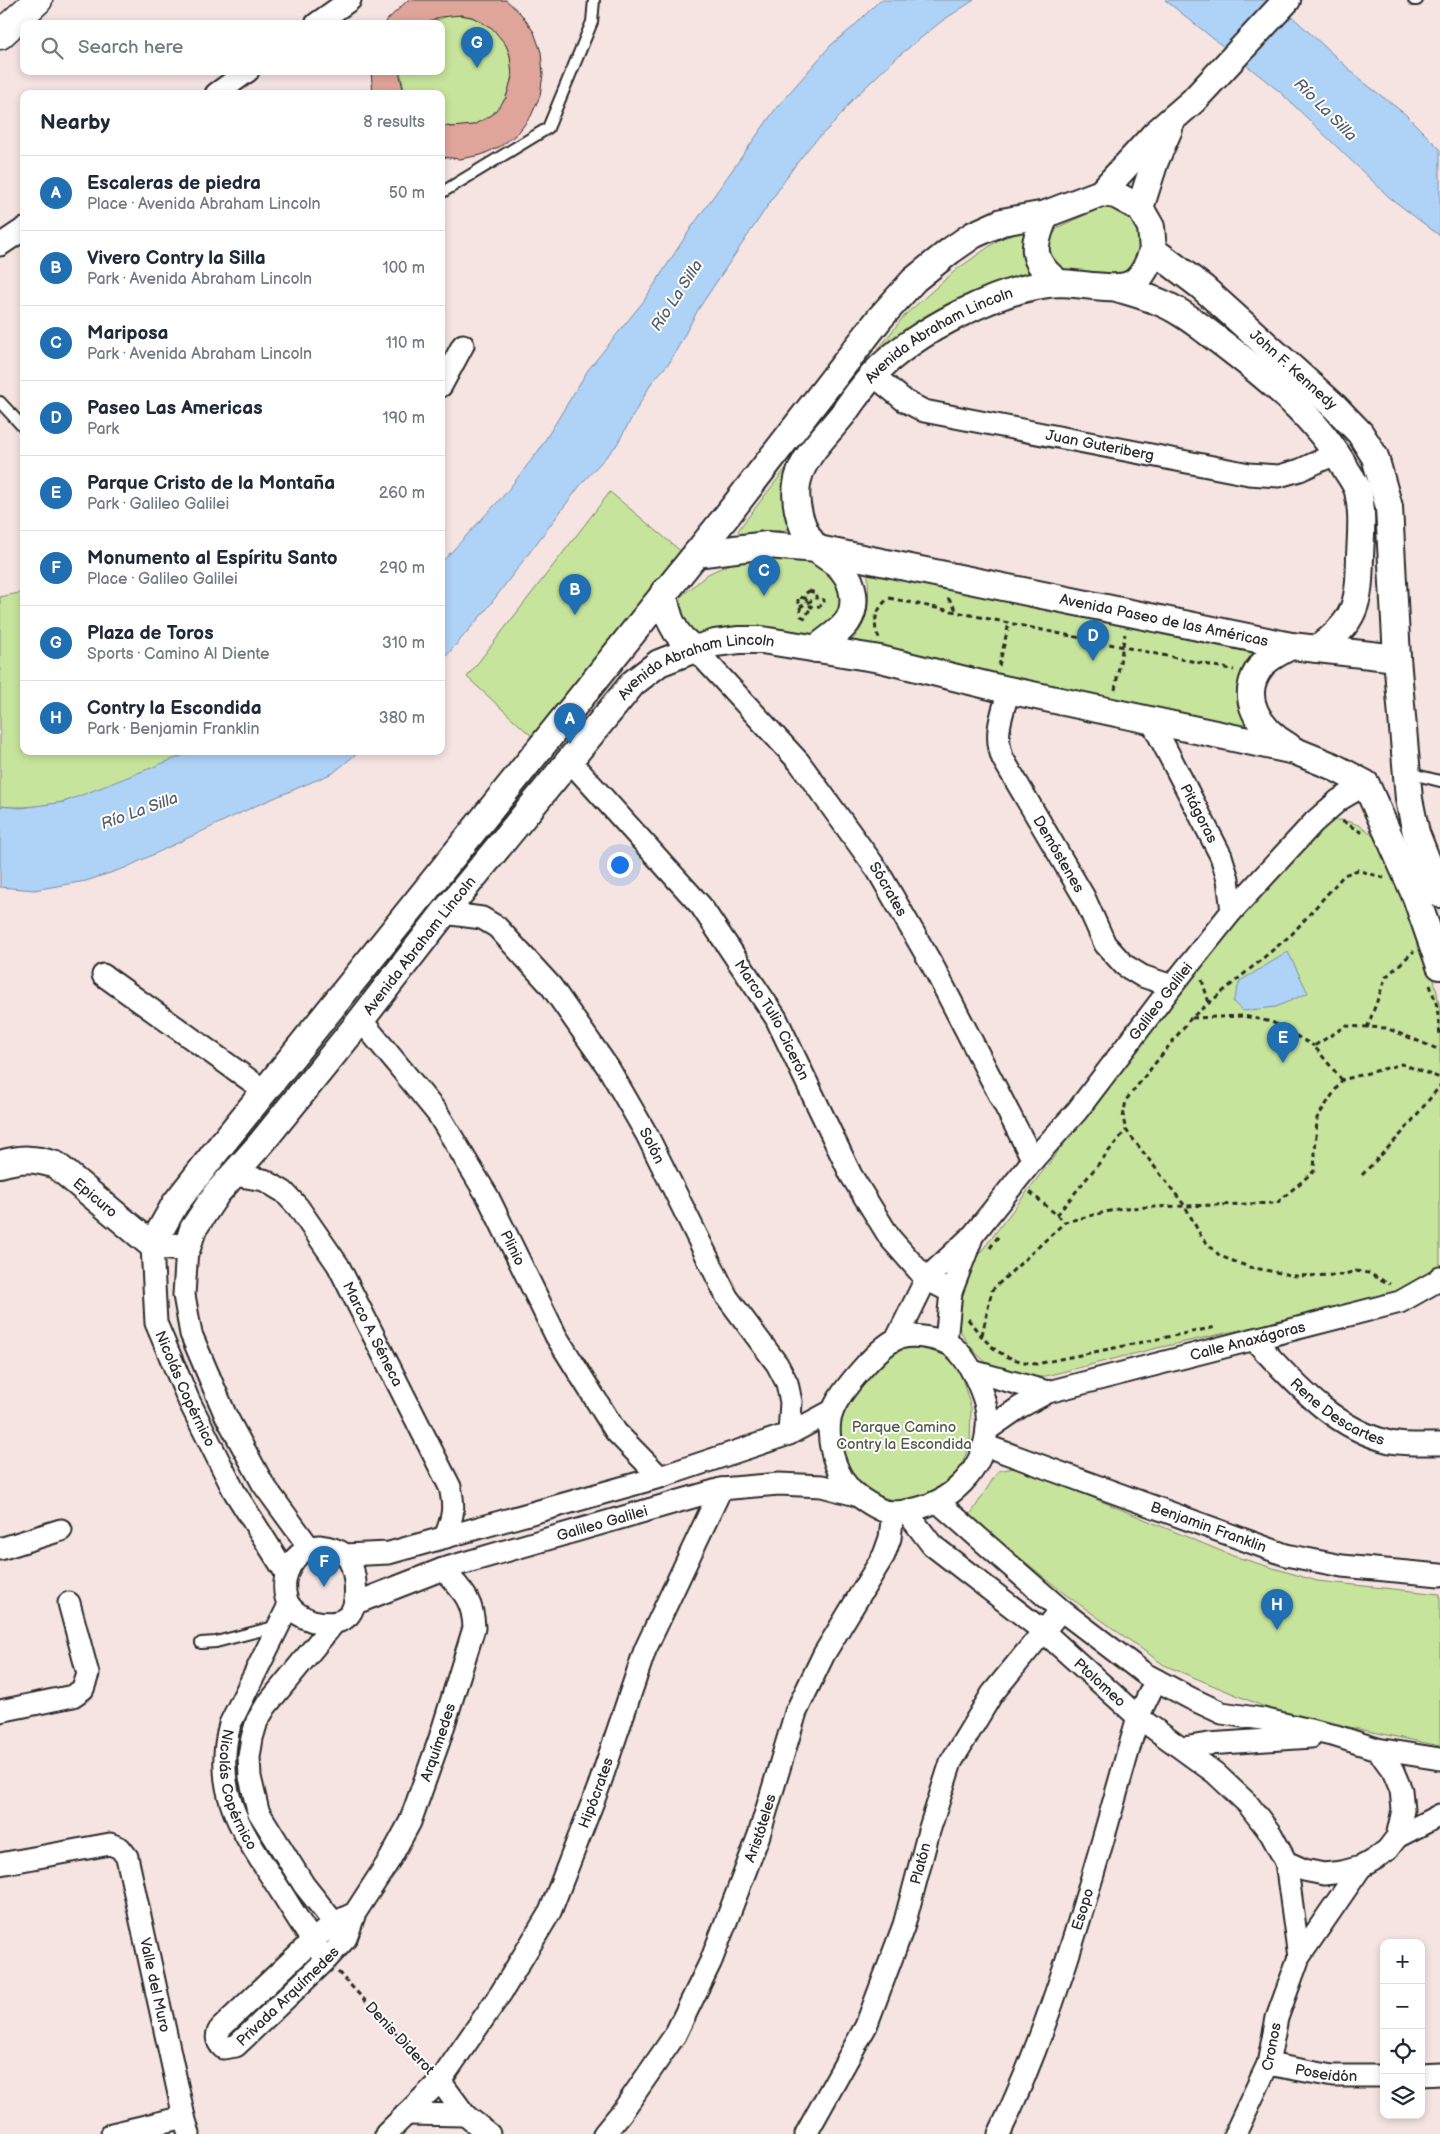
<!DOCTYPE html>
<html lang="en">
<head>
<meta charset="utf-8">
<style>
  body { margin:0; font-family:"Balsamiq Sans",sans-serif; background:#f2f2f3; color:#1f2937 }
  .controls { position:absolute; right:15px; bottom:15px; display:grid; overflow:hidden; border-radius:10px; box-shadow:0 2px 8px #0003 }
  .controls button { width:45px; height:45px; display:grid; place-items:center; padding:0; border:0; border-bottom:1px solid #e0e1e3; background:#fff; color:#1f2937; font:25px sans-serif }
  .you { position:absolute; left:619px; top:864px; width:18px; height:18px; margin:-12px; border:4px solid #fff; border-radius:50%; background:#1a73e8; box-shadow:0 0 0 8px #1a73e833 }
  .badge { display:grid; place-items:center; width:32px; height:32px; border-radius:50%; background:#1f6fb2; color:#fff; font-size:16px; font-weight:700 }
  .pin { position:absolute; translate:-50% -41px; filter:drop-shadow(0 1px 2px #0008) }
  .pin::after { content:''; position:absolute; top:26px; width:18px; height:15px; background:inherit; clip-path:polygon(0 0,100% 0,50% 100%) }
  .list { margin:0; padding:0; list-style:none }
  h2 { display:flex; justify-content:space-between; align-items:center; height:65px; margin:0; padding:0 20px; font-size:21px }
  h2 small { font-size:16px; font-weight:400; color:#747a83 }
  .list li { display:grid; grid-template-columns:32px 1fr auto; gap:15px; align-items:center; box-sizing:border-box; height:75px; padding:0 20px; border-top:1px solid #e0e1e3 }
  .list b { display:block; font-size:19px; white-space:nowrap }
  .list p { margin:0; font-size:16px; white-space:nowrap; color:#747a83 }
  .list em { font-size:16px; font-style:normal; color:#747a83 }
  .icon { flex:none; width:28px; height:28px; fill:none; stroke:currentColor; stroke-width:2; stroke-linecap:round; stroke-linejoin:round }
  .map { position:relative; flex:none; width:1440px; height:2134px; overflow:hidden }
  .search { position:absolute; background:#fff; box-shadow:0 2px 8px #0003; left:20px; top:20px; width:425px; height:55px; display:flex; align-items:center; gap:12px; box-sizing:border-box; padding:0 18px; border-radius:10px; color:#747a83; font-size:19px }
  .panel { position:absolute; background:#fff; box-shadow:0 2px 8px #0003; left:20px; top:90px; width:425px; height:665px; border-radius:10px }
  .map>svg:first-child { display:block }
</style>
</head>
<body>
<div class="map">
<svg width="1440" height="2134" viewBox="0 0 1440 2134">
  <rect width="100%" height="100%" fill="#f5e4e1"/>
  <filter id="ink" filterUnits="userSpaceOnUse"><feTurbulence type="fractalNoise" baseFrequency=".02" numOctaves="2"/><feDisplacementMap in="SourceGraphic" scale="10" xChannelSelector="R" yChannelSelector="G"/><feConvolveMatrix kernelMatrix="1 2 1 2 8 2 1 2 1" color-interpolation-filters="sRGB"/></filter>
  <g filter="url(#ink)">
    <path fill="#c6e49b" stroke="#788863" d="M451 15C540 14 526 144 441 125V94H405L400 71H441V24H426Z
      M1119 200 1143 225 1149 249 1134 280 1072 276 1054 266 1046 246 1058 227Z
      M1025 231 1030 273 975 291 918 324 797 466 789 524 786 530 741 535 738 531 742 525 905 315 956 270 1000 239Z
      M610 492 683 553 537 741 467 677Z
      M772 555 801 558 831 567 847 603 815 639H701L674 614 678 599 708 574 740 559Z
      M868 574 1264 649 1253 733 849 643C871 622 869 601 868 574Z
      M24 592V751H194C136 777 64 814 0 806V597Z
      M1341 820C1362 824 1370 830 1382 848 1404 900 1433 954 1440 1011V1269L1396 1296 1157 1348 1042 1377C1011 1379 989 1370 970 1346 965 1340 959 1330 958 1322 956 1310 962 1288 963 1275L1293 846 1325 821Z
      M920 1348 956 1358 971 1408 970 1443 958 1475 934 1496 910 1504 877 1496 851 1477 838 1448 840 1416 868 1376 900 1349Z
      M1019 1467 1233 1556 1317 1581 1440 1594V1746L1277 1712 1164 1665 1065 1594 969 1517 998 1471Z"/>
    <path fill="#afd2f7" stroke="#7a8fa5" d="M880 0H974L942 21 896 58 852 100 836 121 812 144 793 168 699 308 670 362 652 382 616 446 582 483 486 610 441 662V563L505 494 539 450 588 370 643 302 691 228 777 107 831 45 852 28Z
      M1165 0H1274L1362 81 1405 114 1440 149V236L1389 197 1280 92Z
      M194 751H360L333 773 253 807 125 868 86 881 34 890 0 887V806L21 808 64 802Z
      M1288 952 1308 993 1276 1007 1243 1011 1233 1002 1240 981Z"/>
    <path fill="#dfa59a" stroke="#2b2b2b" d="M408 0H506L521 14 534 32 541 52 543 74 540 96 531 116 518 133 501 146 481 155 460 159 441 157V125L451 127 473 125 492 115 506 98 512 77 510 55 506 45 492 28 472 17 461 15 440 17 426 24H383Z
      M371 71H399L404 94H373Z"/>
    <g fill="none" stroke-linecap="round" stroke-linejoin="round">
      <g stroke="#2b2b2b" stroke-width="14">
        <path id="service" d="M1414 0H1417
          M441 193 548 128 592 22 594 0
          M0 402 24 428
          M1408 773 1440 781
          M201 1643 216 1642 278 1626"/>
      </g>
      <g stroke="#2b2b2b" stroke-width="25">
        <g id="minor">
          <path d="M316 24 350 0"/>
          <path d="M216 94 248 71"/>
          <path d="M0 245 24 229"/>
          <path id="s1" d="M873 375 905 401 924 411 1249 474 1279 476 1300 470 1337 453"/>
          <path d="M441 386 463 345"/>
          <path id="s2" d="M695 649 799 762 878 871 935 970 1033 1160"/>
          <path id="s3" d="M1009 690C1002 715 993 734 1003 759L1084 897 1105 944 1124 965 1142 976 1172 986"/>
          <path id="s4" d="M1151 720 1221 856 1228 879 1232 911"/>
          <path id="s5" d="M570 761 701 906 776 1018 851 1175 890 1238 926 1279 951 1292"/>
          <path id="s6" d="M444 913 482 918 497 927 551 986 609 1069 647 1135 727 1297 777 1364 787 1383 791 1402 789 1434"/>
          <path d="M103 975 265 1091"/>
          <path id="s7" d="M361 1020 438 1114 488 1197 556 1336 616 1432 660 1477"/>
          <path id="s8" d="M234 1175 264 1180 284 1192 298 1207 338 1265 450 1487C455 1508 453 1517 445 1537"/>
          <path id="s9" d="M152 1245 156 1323 189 1401 234 1491 286 1573"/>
          <path d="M187 1248 184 1295 191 1334 225 1414 263 1484 309 1547"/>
          <path d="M914 1336C948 1339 959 1345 975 1377 983 1394 989 1410 987 1428 984 1471 951 1503 910 1510 902 1512 893 1513 884 1511 878 1509 872 1505 867 1502 854 1494 845 1486 839 1472 831 1455 825 1428 833 1410 840 1392 880 1344 899 1338 903 1337 909 1336 914 1336Z"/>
          <path id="s10" d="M897 1338 926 1279 973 1235 1033 1160 1077 1111 1172 986 1232 911 1314 822 1339 800 1366 784"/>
          <path d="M946 1341 951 1292 971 1240"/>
          <path id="s11" d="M1255 1341C1294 1382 1332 1428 1390 1442 1406 1445 1424 1444 1440 1444"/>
          <path d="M972 1371 1048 1392"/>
          <path id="s12" d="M987 1430 1020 1407 1048 1392 1400 1302 1437 1281 1440 1277"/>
          <path id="s13" d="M984 1445 1286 1555 1342 1566 1440 1575"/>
          <path d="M938 1502 1061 1610 1145 1674 1190 1698 1222 1713 1262 1719 1336 1736 1377 1749 1440 1759"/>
          <path id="s14" d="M906 1511 932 1545 1043 1631 1138 1717 1215 1773 1248 1804 1271 1834 1286 1862 1304 1870 1324 1874 1342 1872 1361 1867 1375 1859 1387 1850 1397 1837 1403 1810 1401 1790 1393 1771 1377 1749"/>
          <path d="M319 1546C327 1547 337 1549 344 1554 352 1560 354 1573 355 1582 358 1614 347 1628 313 1621 303 1618 291 1611 287 1601 279 1577 293 1549 319 1546Z"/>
          <path d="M0 1549 61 1530"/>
          <path d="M344 1555 389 1553 660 1477 789 1434 832 1411"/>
          <path id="s15" d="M356 1603 443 1569 721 1489 779 1484 822 1486 856 1495"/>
          <path id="s16" d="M289 1605 230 1724C212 1792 242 1831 276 1884 291 1907 304 1930 320 1952"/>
          <path d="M334 1623 266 1706 257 1721 252 1738 249 1757 250 1777 258 1811 304 1885 342 1933"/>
          <path d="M0 1711 73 1696 83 1689 88 1674 69 1603"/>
          <path d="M1183 1748 1208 1744 1311 1737"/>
          <path d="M1397 1837 1440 1815"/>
          <path d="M1286 1862 1299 1957"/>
          <path id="s17" d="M0 1864 110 1844 120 1848 127 1857 184 2117 189 2134"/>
          <path id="s18" d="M355 1913 334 1923 312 1941 222 2027C215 2034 216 2041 223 2048L236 2046 326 1960 346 1938 355 1913 390 1859 410 1822 439 1741 474 1628C473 1598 461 1590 443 1569"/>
          <path id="s19" d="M1268 2064 1333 2076H1384"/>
          <path d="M1421 2075 1440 2074"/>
          <path d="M440 2081 465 2115 489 2134"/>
          <path d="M406 2114 465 2115"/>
          <path d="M112 2134 184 2117"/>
          <path id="s20" d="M386 2134 440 2081 501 1993 550 1912 599 1786 645 1650 721 1489"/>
          <path id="s21" d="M604 2134 622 2112 675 2035 711 1961 759 1835 796 1712 824 1654 884 1555 890 1538 893 1512"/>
          <path id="s22" d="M806 2134 866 2026 904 1925 929 1831 951 1762 992 1694 1061 1610"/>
          <path id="s23" d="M999 2134C1062 2002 1097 1857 1138 1717L1156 1680"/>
          <path id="s24" d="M1235 2134 1268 2064 1277 2018 1299 1957 1361 1867"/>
        </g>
      </g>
      <g stroke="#2b2b2b" stroke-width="30">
        <g id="tertiary">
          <path d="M1101 193 1155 134 1193 101 1287 0"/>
          <path d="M1140 208 1155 161 1169 129"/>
          <path d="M1046 214C1032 246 1029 261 1059 283"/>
          <path d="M1117 288C1133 293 1149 297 1164 304 1184 313 1201 327 1218 340 1267 377 1317 417 1347 471 1351 477 1356 484 1358 491 1363 512 1361 534 1360 556 1359 603 1357 621 1317 649"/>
          <path id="s25" d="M696 554 767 545 818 549 1291 646 1397 658"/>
          <path d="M664 592C667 616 673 636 695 649"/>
          <path id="s26" d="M816 649C827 639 839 633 847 622 858 606 854 583 842 569 836 561 825 557 818 550 802 533 792 503 798 479 804 455 828 433 843 414 852 401 862 387 873 375 911 333 1003 285 1060 283 1079 283 1116 292 1131 284 1143 278 1149 262 1153 250"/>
          <path d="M1288 746C1260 730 1236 696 1262 665 1269 657 1281 651 1291 646"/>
          <path id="s27" d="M0 1164C22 1158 34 1158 56 1165L152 1245 187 1248 193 1229 217 1193 262 1142 361 1020 444 913 633 683 659 663 695 649 715 643 739 640H762L880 659 994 687 1295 751 1332 766 1366 784 1416 897 1440 966"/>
          <path id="s28" d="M152 1245 175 1204 214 1154 729 513 880 318 914 280 950 251 973 235 1002 222 1046 214 1101 193 1116 195 1140 208 1151 227 1153 250 1202 287 1335 407 1360 433 1375 457 1389 507 1397 658 1409 799 1416 833 1440 894"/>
        </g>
      </g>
      <g stroke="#2b2b2b" stroke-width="31">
        <path id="trunk" d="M0 35 38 0"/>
      </g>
      <path stroke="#2b2b2b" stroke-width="3" stroke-dasharray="5 4" stroke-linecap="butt" d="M809 591 816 593V598L824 600V604L820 606 811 607 805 598V594Z
        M805 598 798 597V606L800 607 816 598
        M948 598 957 611
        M800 607 801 616 805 618 811 607
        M879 638C871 623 877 607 889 598L1234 670
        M999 666 1009 623
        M1115 690 1125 634
        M1342 822H1344L1364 834
        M1384 878 1358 870 1344 875 1292 934 1191 1018 1126 1100 1123 1118 1126 1130 1185 1206 1202 1238 1220 1256 1249 1267 1296 1276 1341 1275 1356 1271 1368 1273 1390 1284
        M1202 980 1209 1003
        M1430 985 1437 1006 1440 1036
        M1192 1018 1244 1016 1272 1022 1314 1046
        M1367 1028 1386 977 1414 951
        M1342 1080 1314 1046 1346 1026 1386 1028 1440 1050
        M1362 1175 1403 1132 1440 1086
        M1030 1192 1065 1222
        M1057 1215 1126 1130
        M990 1248 998 1237
        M968 1319C989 1347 1000 1359 1036 1364L1216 1327
        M982 1335 992 1290 1065 1222 1122 1208 1277 1203 1314 1171 1317 1118 1342 1080 1402 1064 1440 1078
        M338 1972 428 2067"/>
      <use href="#service" stroke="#fff" stroke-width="10"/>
      <use href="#minor" stroke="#fff" stroke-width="21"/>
      <use href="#tertiary" stroke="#fff" stroke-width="26"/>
      <use href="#trunk" stroke="#fff" stroke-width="28"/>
    </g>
  </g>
  <g text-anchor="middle" stroke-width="4" stroke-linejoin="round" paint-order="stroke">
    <g font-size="15" fill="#2b2b2b" stroke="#fff">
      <text dy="5" stroke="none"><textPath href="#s26" startOffset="412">Avenida Abraham Lincoln</textPath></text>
      <text dy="5" stroke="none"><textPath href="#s28" startOffset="1712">John F. Kennedy</textPath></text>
      <text dy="5" stroke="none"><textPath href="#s1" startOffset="242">Juan Guteriberg</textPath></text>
      <text dy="5" stroke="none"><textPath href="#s25" startOffset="476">Avenida Paseo de las Américas</textPath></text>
      <text dy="5" stroke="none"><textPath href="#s27" startOffset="1005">Avenida Abraham Lincoln</textPath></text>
      <text dy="5" stroke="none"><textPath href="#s4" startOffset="105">Pitágoras</textPath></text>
      <text dy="5" stroke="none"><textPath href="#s3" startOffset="181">Demóstenes</textPath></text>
      <text dy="5" stroke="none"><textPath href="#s2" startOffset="309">Sócrates</textPath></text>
      <text dy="5" stroke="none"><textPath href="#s27" startOffset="600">Avenida Abraham Lincoln</textPath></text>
      <text dy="5" stroke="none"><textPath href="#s10" startOffset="430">Galileo Galilei</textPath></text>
      <text dy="5" stroke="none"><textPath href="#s5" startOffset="330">Marco Tulio Cicerón</textPath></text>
      <text dy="5" stroke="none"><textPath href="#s6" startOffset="325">Solón</textPath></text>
      <text dy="5" stroke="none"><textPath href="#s27" startOffset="108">Epicuro</textPath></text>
      <text dy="5" stroke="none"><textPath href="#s7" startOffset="275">Plinio</textPath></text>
      <text dy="5" stroke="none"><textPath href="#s8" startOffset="222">Marco A. Séneca</textPath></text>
      <text dy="5" stroke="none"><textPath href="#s12" startOffset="278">Calle Anaxágoras</textPath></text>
      <text dy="5" stroke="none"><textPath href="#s9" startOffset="150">Nicolás Copérnico</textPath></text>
      <text dy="5" stroke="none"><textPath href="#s11" startOffset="110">Rene Descartes</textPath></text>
      <text dy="5" stroke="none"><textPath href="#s15" startOffset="259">Galileo Galilei</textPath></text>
      <text dy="5" stroke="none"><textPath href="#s13" startOffset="239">Benjamin Franklin</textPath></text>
      <text dy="5" stroke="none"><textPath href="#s14" startOffset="260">Ptolomeo</textPath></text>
      <text dy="5" stroke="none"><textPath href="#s18" startOffset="585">Arquímedes</textPath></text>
      <text dy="5" stroke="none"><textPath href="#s16" startOffset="201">Nicolás Copérnico</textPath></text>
      <text dy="5" stroke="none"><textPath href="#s20" startOffset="405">Hipócrates</textPath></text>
      <text dy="5" stroke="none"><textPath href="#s21" startOffset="346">Aristóteles</textPath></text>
      <text dy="5" stroke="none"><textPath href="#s22" startOffset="295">Platón</textPath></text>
      <text dy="5" stroke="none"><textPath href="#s23" startOffset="240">Esopo</textPath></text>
      <text dy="5" stroke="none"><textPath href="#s17" startOffset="265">Valle del Muro</textPath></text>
      <text dy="5" stroke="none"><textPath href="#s18" startOffset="285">Privada Arquímedes</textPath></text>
      <text transform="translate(400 2038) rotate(47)" y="5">Denis Diderot</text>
      <text dy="5" stroke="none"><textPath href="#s24" startOffset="95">Cronos</textPath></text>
      <text dy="5" stroke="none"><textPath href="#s19" startOffset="59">Poseidón</textPath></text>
    </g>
    <g font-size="15" fill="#525947" stroke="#fff">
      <text x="904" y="1432">Parque Camino<tspan x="904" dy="17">Contry la Escondida</tspan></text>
    </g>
    <g font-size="16" font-style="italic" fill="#535d68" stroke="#fff">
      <text transform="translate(1326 109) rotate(45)" y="6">Río La Silla</text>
      <text transform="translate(676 295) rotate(-57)" y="6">Río La Silla</text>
      <text transform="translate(139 810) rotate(-20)" y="6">Río La Silla</text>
    </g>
  </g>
</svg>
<div class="controls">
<button>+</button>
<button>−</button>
<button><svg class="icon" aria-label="locate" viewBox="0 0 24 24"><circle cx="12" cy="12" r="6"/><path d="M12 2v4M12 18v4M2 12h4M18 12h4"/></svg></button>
<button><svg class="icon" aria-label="layers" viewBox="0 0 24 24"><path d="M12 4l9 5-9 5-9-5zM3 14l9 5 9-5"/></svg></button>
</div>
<div class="you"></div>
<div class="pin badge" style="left:570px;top:744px">A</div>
<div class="pin badge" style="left:575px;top:615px">B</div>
<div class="pin badge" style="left:764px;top:596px">C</div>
<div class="pin badge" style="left:1093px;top:661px">D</div>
<div class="pin badge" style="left:1283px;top:1063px">E</div>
<div class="pin badge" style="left:324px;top:1587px">F</div>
<div class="pin badge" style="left:477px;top:68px">G</div>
<div class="pin badge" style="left:1277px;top:1630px">H</div>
<div class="search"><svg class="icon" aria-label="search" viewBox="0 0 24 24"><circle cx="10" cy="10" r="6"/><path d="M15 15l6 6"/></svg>Search here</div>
<section class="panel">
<h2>Nearby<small>8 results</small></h2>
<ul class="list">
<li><span class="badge">A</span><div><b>Escaleras de piedra</b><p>Place · Avenida Abraham Lincoln</p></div><em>50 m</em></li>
<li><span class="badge">B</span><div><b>Vivero Contry la Silla</b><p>Park · Avenida Abraham Lincoln</p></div><em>100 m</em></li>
<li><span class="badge">C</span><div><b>Mariposa</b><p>Park · Avenida Abraham Lincoln</p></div><em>110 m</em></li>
<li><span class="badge">D</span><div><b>Paseo Las Americas</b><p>Park</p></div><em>190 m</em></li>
<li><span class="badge">E</span><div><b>Parque Cristo de la Montaña</b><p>Park · Galileo Galilei</p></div><em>260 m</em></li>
<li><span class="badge">F</span><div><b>Monumento al Espíritu Santo</b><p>Place · Galileo Galilei</p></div><em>290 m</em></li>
<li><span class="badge">G</span><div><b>Plaza de Toros</b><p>Sports · Camino Al Diente</p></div><em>310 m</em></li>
<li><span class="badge">H</span><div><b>Contry la Escondida</b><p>Park · Benjamin Franklin</p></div><em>380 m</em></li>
</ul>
</section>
</div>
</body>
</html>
